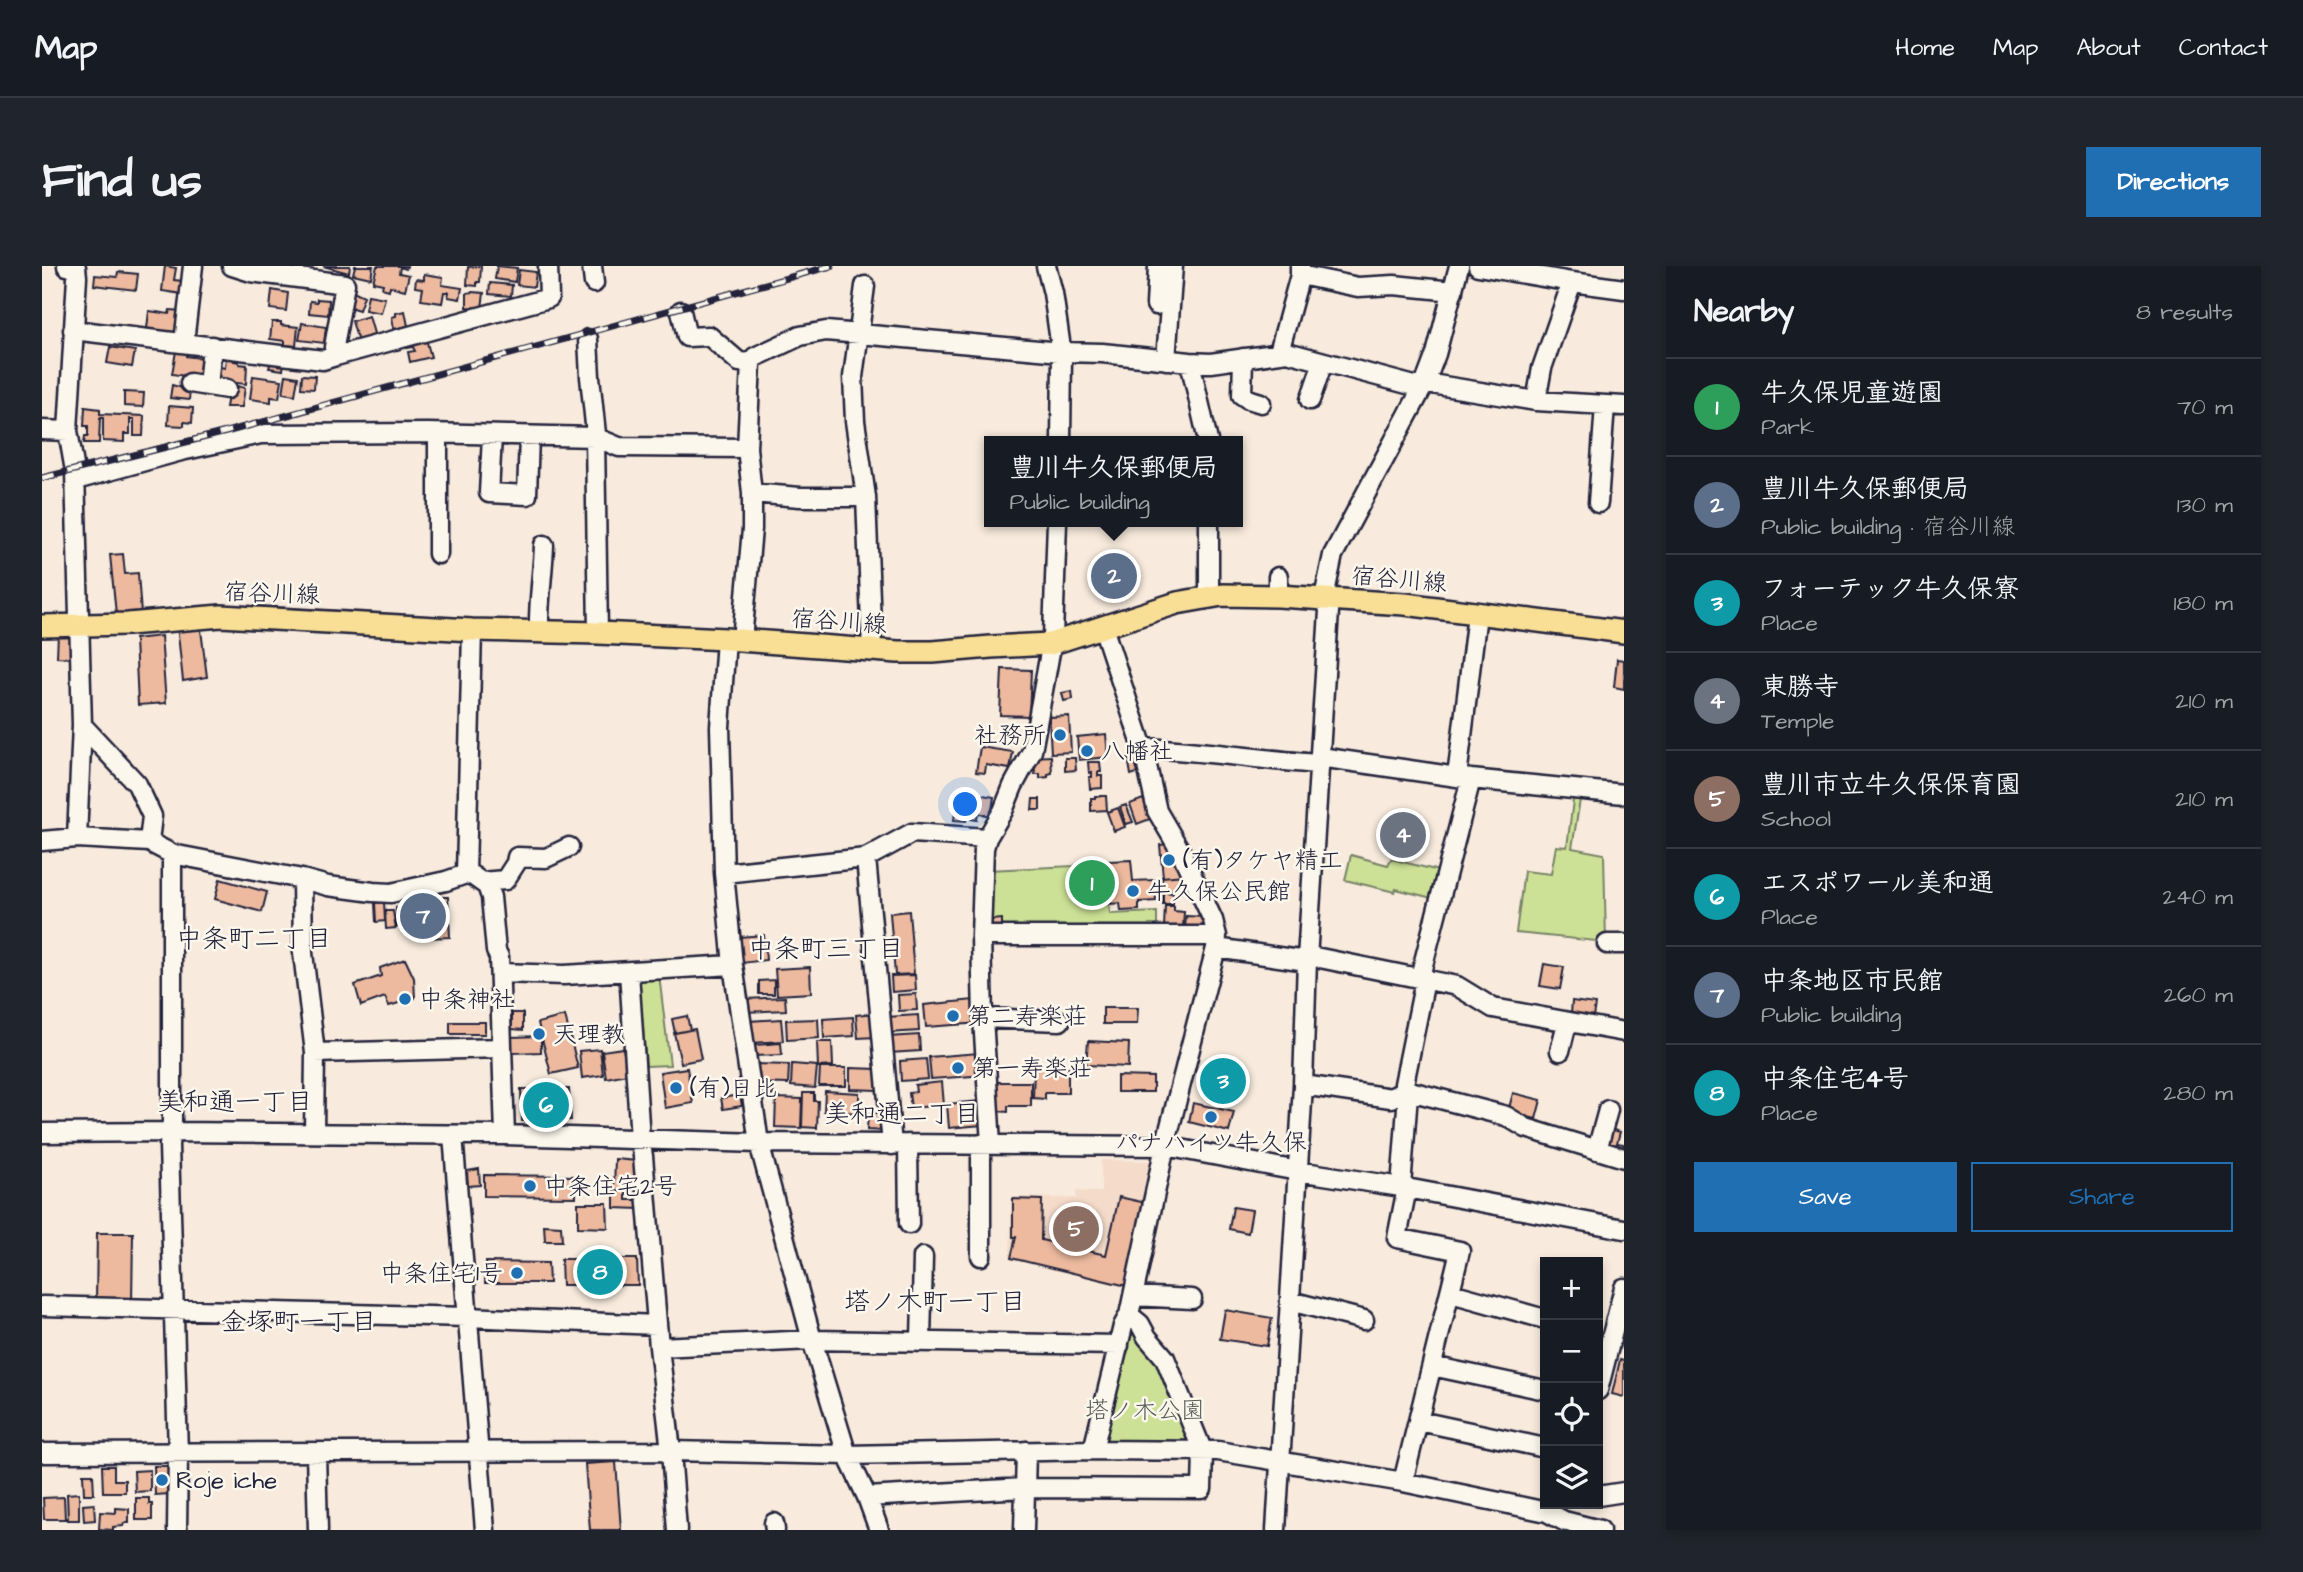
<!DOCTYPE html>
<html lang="en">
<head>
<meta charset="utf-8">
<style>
  body { margin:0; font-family:"Architects Daughter","Klee One",sans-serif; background:#20242c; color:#f1f3f6 }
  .controls { position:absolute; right:21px; bottom:21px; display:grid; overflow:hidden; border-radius:0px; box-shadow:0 4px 10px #0003 }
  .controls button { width:63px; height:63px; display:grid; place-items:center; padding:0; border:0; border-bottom:2px solid #363941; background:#171b24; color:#f1f3f6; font:35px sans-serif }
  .you { position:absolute; left:924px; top:539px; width:24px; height:24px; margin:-18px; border:5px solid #fff; border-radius:50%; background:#1a73e8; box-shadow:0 0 0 10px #1a73e833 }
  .badge { display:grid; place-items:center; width:46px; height:46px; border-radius:50%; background:#1f6fb2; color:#fff; font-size:23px; font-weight:700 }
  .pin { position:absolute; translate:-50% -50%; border:4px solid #fff; box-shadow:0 2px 7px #0006 }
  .popup { position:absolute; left:942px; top:170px; width:259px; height:91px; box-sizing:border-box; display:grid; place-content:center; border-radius:0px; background:#171b24; filter:drop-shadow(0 2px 5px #0005); font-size:23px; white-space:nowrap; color:#9ea1a6 }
  .popup b { font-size:26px; color:#f1f3f6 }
  .popup::after { content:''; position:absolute; left:50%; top:100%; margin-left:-14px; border:14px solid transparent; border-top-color:#171b24 }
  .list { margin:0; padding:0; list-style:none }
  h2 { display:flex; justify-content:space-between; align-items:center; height:91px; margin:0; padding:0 28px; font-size:30px }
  h2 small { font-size:23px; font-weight:400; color:#9ea1a6 }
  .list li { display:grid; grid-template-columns:46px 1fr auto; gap:21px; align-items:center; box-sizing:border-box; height:98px; padding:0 28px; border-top:2px solid #363941 }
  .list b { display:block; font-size:26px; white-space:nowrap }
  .list p { margin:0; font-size:23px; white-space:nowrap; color:#9ea1a6 }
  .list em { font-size:23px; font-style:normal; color:#9ea1a6 }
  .actions { display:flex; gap:14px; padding:21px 28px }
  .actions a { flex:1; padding:16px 0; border:2px solid #1f6fb2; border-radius:0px; text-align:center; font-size:24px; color:#1f6fb2 }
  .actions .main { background:#1f6fb2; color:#fff }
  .icon { flex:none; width:38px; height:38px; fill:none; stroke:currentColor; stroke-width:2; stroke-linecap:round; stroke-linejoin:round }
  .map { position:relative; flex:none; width:1582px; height:1264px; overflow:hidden; border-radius:0px }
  header { display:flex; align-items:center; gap:42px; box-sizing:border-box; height:98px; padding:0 35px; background:#171b24; border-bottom:2px solid #363941 }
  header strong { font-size:33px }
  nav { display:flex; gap:38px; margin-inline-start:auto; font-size:24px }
  .intro { display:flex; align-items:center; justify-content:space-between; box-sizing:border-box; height:168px; padding:0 42px }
  h1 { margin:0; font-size:49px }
  .button { padding:18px 32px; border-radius:0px; background:#1f6fb2; color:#fff; font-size:24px; font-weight:700 }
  main { display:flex; gap:42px; padding:0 42px }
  aside { flex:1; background:#171b24; border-radius:0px; box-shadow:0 4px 10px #0003 }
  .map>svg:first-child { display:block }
</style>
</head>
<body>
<header>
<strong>Map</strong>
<nav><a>Home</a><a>Map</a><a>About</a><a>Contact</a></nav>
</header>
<div class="intro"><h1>Find us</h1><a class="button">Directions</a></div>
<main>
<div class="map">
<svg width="1582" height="1264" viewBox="0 0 1582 1264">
  <rect width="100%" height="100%" fill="#f8ebdd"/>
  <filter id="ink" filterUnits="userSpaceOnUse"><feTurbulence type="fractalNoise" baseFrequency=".0143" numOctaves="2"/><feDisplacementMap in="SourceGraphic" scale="14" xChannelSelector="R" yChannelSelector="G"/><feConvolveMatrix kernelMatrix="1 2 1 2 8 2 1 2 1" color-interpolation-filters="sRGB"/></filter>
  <g filter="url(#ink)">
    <path fill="#f5dcca" d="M1059 894 1111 895 1113 899 1086 1022 968 993 969 931 1034 932V925L1059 926Z"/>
    <path fill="#cce195" stroke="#778268" stroke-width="2" d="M1532 527 1539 528 1530 582 1562 588 1564 676 1474 667 1482 605 1509 608 1514 580 1525 581Z
      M1309 589 1346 599 1349 593 1401 606 1394 633 1354 623 1353 626 1303 614Z
      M1066 597 1068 636 1035 638 1033 599Z
      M1032 600 1034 639 1067 638 1068 648 1115 646V665L943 661 945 604Z
      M617 709 628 799 604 800 597 715 600 710Z
      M1096 1061 1119 1091 1153 1176 1061 1179 1086 1062Z"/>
    <path fill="#edba9f" stroke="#22223b" stroke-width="2" d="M123 0 134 2 132 14 141 15 140 28 120 25Z
      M281 0H308L307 7Z
      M313 0H331L329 12 311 8Z
      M335 0H365L364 3 358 1 357 7 367 9 363 24 348 20 347 24 340 22 341 18 331 16Z
      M439 0 438 16H435V20L425 19 426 1Z
      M455 0 475 2 473 16 453 13Z
      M477 4 494 6 492 21 475 19Z
      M76 6 96 8 94 24 52 19 53 9 75 11Z
      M382 8 401 11 400 19 420 22 418 33 406 31 407 26H402L400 37 379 34 381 22 373 21 374 13 382 14Z
      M448 17 470 19 469 30 447 28Z
      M230 24 246 27 244 45 228 43Z
      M311 25 322 30 317 44 307 41Z
      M430 26 442 27 440 42 425 41V27Z
      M326 29 343 32 339 47 323 44Z
      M275 33 287 34 286 49 267 47 268 35 275 36Z
      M128 44 138 45 135 67 105 63 107 45 127 48Z
      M363 45 366 60 352 63 350 51 354 50V47Z
      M327 50 333 71 316 76 310 55Z
      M230 56H239V59L256 61 254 80 243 79V75L228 73Z
      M260 57 284 61 282 77 257 74Z
      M384 73 389 91 368 96 366 86 373 85 371 81 365 82 364 79Z
      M68 81 93 85 90 101 65 97Z
      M134 85 144 86V90L159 92 156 112 130 108Z
      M184 91 193 92 192 95 197 96V98L205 99 204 118 176 115 178 101 183 102Z
      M229 95 242 97 241 104 227 102Z
      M244 109 256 111 253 129 241 127Z
      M260 109 273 110 272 123 259 122Z
      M211 110 240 114 237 132 229 131V136L208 133Z
      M130 119 148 124 147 134 128 132Z
      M195 120 203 122 200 141H184L187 125 194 126Z
      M82 126 102 127 101 141 82 140Z
      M127 140 151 142 150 157 142 156V160L126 159Z
      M43 141 58 143V148L102 150 101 170H92V153H88V168H82V176L61 175V152H58L57 177H42L43 170H46V160H42Z
      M81 288 83 308 96 307 99 348H74L68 289Z
      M1074 292 1082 321 1068 325 1059 296Z
      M158 356 165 411 141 415 135 359Z
      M30 367V392L15 391 16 368Z
      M119 370 124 437 96 439 93 373Z
      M1575 393 1582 394V423L1572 421Z
      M960 403 989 404 987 450 958 449Z
      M1030 425 1031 433 1022 435 1020 427Z
      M1027 450 1029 486 1009 487 1007 451Z
      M1064 468 1066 491 1037 494 1035 471Z
      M938 481 971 486 968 503 944 499 943 507 934 506Z
      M1009 490 1010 507 1006 508V511L998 512V508H993L992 491Z
      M1094 490 1098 506 1089 509 1086 492Z
      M1023 492H1033L1034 504 1023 505Z
      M1046 496H1058L1059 506H1056V510H1060V522L1048 523 1047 511H1050V506L1047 507Z
      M930 527 952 531 949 550 936 547 935 554 929 553 930 547 927 546Z
      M1053 530H1064L1065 544 1049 545V532H1053Z
      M991 533H998V544H990Z
      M1101 533 1108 553 1095 558 1088 538Z
      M1084 539 1091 556 1084 558 1078 541Z
      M1076 542 1083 561 1072 565 1065 546Z
      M913 545 925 546 924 555 912 554Z
      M1126 578 1142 609 1121 611 1118 579Z
      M1089 594 1091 615 1113 614 1114 635 1097 636V644L1079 645 1078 637 1069 638 1067 595Z
      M1143 609 1144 622 1121 624 1120 611Z
      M178 613 225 626 220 646 173 633Z
      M1121 626 1131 627V638H1121Z
      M380 631H406L408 671 382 672 380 659 355 661 354 642 378 640Z
      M342 636 343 655 334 656 333 637Z
      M1123 640H1132V645L1142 646 1141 662 1122 661Z
      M343 645H351L354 662 344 663Z
      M867 645 872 708 853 709 848 647Z
      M1144 650 1162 651 1161 657H1165V665L1143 662Z
      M960 653V664H949V654Z
      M722 669 724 694 700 697 697 671Z
      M363 693 372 712 373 732 347 740 343 731 319 740 313 719 339 710 338 702Z
      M1502 698 1522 701 1518 723 1498 720Z
      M768 701 769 727 735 729 733 703Z
      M873 709 874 724 850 726 849 710Z
      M732 714V728H717V715Z
      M874 728 875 744 857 745 856 729Z
      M743 731 744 744 703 746V733Z
      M932 734 939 757 884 761 882 739Z
      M1530 735 1553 738 1551 751 1529 748Z
      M1061 742H1096L1095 758H1061Z
      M470 747H481V764L470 763Z
      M833 747 834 771 816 772 814 749Z
      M876 749 877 765 846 767 845 751Z
      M523 750 536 802 509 808 496 757Z
      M645 750 648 764 633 767 630 753Z
      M811 751 812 770 782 772 781 753Z
      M739 753 741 775 708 777 707 755Z
      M776 753 777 772 745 774 744 754Z
      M408 756H443V768H408Z
      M653 763 659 793 639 797 632 767Z
      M877 769 878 785 847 787 846 771Z
      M499 770V786L470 787 469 771Z
      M1046 775 1087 777 1086 801 1044 799Z
      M775 776H790L791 800 776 801Z
      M739 777 740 789 713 790V779Z
      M581 782 585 808 564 812 560 785Z
      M558 783 561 809 540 812 537 785Z
      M937 787 944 809 889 813 887 791Z
      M884 793 886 813 859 815 858 795Z
      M713 798 747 799 746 818 713 817Z
      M750 798 775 800 773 822 749 820Z
      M992 800 1026 801V827H1003V833L991 832Z
      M1163 800 1203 810 1198 830 1158 820Z
      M645 802 651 837 623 842 618 806Z
      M778 802H804V820H777Z
      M808 802 836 803 835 824 808 823Z
      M1075 810 1111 811V826H1075Z
      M900 816 902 839 869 842 867 827 874 826 873 819Z
      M954 816H989V840H966V846L954 845Z
      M713 819H730L732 829 716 832Z
      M479 823H527L529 854 480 855Z
      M783 825 817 827V847L782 845Z
      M761 827H772V835H776L775 862 760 861Z
      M1471 827 1499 834 1494 853 1466 846Z
      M698 829 700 840 681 843 679 832Z
      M734 832 760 833 759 862 733 861Z
      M938 835 940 859 907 862 905 838Z
      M1151 837 1192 846 1187 866 1147 856Z
      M826 847H845V865L825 864Z
      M1568 863 1578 866 1575 877 1582 878 1579 887 1562 882Z
      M573 893 595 895V916H587V923L572 924Z
      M437 903 438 919 426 920 425 905Z
      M442 909 534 910V931L442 930Z
      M572 925 584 926V934H598L599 943 572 942Z
      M1077 931 1104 937 1085 1020 969 992 974 971H971V933L1000 934 999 974 1064 989Z
      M536 937H565L566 962 536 961Z
      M1191 941 1210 944 1206 967 1187 963Z
      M502 959 519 960 520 975H503Z
      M55 967H91L90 1036H54Z
      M519 993H595L596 1019H520Z
      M444 996 506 997 507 1017H443Z
      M1183 1044 1230 1052 1225 1080 1178 1073Z
      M1578 1094 1582 1095V1131L1570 1128Z
      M574 1196 579 1264H548L543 1198Z
      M60 1200H72V1214H83V1226H61Z
      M112 1200H127L128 1228 113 1229Z
      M108 1204V1225L93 1226 92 1205Z
      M41 1208H51L52 1228H42Z
      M37 1227V1254H26L25 1228Z
      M22 1231 23 1253H2L1 1232Z
      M94 1232H107V1238H110V1254H94Z
      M52 1238 53 1254 42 1255 41 1239Z
      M74 1242 87 1243V1257H82L81 1260 71 1261V1264L57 1263 58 1246 74 1247Z"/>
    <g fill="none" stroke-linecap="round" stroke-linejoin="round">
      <g stroke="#22223b" stroke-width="23">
        <path id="minor" d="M25 0 34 1 35 11 26 165 33 205 40 459 35 572
          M550 0 552 17
          M1004 0 1011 27 1020 89 1019 175
          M1436 0 1530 16 1582 23
          M1258 9 1316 21 1352 19 1411 25
          M823 20 811 111 813 155 824 231 830 384
          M1114 39 1116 0
          M639 45 645 71 667 70 697 96 709 97
          M31 64 281 94 294 90 292 81 303 18 209 6 190 0
          M546 73 548 111 554 168 553 171 556 367
          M142 76 151 0
          M1237 86 1258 9V0
          M294 90 507 32 506 0
          M1201 92 1200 129 1206 133 1219 137
          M1124 94 1131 0
          M1148 96 1166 175
          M148 117 185 123
          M1383 117 1494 135 1582 140
          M166 120 170 80
          M1268 134 1281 96
          M1494 135 1500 102 1530 16
          M0 164 26 165
          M396 168V288
          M450 170 447 227 485 229 487 170
          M34 214 139 185 219 168 386 167 553 171 577 181 705 182
          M710 227 758 231H824
          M1556 237 1563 139
          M1167 256V332
          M1236 311V330
          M497 366C496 336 501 308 502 279
          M684 373 678 461 682 607 691 699 717 877 770 1074 805 1189 825 1231 837 1264
          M700 374 710 263V227L705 182 709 97 713 91 758 70 784 65 1019 86 1060 87 1148 96 1169 97 1245 86 1380 122
          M40 459 95 518 110 550 107 576
          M1101 482C1160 484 1218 494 1277 498
          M1278 491 1429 513 1582 528
          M1415 511 1435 348
          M0 575 35 572 107 576 130 588 260 613 286 620 331 626 349 627 404 615 424 608 431 610 445 620 449 631 454 685 457 691 463 869
          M130 588V855L127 879 136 1187 135 1264
          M824 592 850 879
          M682 607 824 592 870 567 945 572
          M424 608 430 364
          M260 613 261 687 273 787 272 867
          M439 616 463 614 474 597 475 591 504 592 527 581
          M939 670H1175
          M1565 678H1582
          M1174 682 1258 694 1273 691 1415 720 1451 742 1582 766
          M587 706 598 873 601 890 617 1081 629 1185 635 1264
          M458 707 522 709 691 699
          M941 752 1018 755
          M1518 785 1525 757
          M273 787 460 782
          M1261 819 1349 832 1364 824 1464 850 1484 862 1582 892
          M0 867 129 866 463 869 717 877 1123 880 1256 905 1359 921 1582 963
          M411 869 443 1264
          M866 878 867 958
          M939 878V990
          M949 878 941 752 939 670 942 582 945 572 961 545 971 520 990 485 1011 370 1015 256
          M1555 884 1566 844
          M1359 921 1366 828 1362 818 1381 724 1380 703 1429 513
          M1409 1027 1503 1053
          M1091 1030 1150 1033
          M1248 1035 1322 1054
          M0 1040 425 1051 615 1059
          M879 1075 881 991
          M617 1081 770 1074 1077 1079
          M1390 1100 1503 1124
          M1556 1124 1582 1022
          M1377 1155 1503 1182
          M1051 1184 1081 1060 1087 1049 1123 880 1174 682 1175 670 1171 654 1139 586 1115 545 1101 482 1061 361
          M0 1187 629 1185 805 1189 1051 1184 1176 1185 1361 1216 1505 1246 1522 1255 1558 1264
          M274 1187 276 1264
          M1361 1216 1418 985 1355 972 1365 922
          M1556 1230 1582 1226
          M825 1231 982 1222 1160 1223 1161 1186 1123 1092 1105 1071 1098 1058 1087 1049
          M732 1257 733 1264
          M982 1264 984 1185
          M1234 1264 1261 819 1265 693 1287 345 1283 327 1291 289 1383 117 1394 88 1417 0"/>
      </g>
      <g stroke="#22223b" stroke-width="26">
        <path id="major" d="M0 360 86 358 179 350 430 364 556 367 684 373 856 386H891L949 381 1008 378 1135 337 1180 329 1236 330 1363 338 1582 366"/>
      </g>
      <use href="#minor" stroke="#fbf7ec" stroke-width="18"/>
      <use href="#major" stroke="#f9df96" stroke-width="21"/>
      <g stroke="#22223b" stroke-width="7">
        <path id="rail" d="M0 212 184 166 789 0"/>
      </g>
      <use href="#rail" stroke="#fbf7ec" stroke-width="4.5" stroke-dasharray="13" stroke-linecap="butt"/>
    </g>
  </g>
  <g fill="#1f6fb2" stroke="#fbf7ec" stroke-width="2.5">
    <circle cx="1018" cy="469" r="7"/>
    <circle cx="1045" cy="485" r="7"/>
    <circle cx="1127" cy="594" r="7"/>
    <circle cx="1091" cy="625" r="7"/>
    <circle cx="363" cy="733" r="7"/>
    <circle cx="911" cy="750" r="7"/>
    <circle cx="497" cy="768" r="7"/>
    <circle cx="916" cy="802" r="7"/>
    <circle cx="634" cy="822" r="7"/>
    <circle cx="1169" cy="851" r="7"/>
    <circle cx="488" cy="920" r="7"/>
    <circle cx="475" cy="1007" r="7"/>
    <circle cx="120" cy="1214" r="7"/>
  </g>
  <g text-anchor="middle" stroke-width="5" stroke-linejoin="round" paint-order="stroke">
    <g font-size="24" fill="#22223b" stroke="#fbf7ec">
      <text transform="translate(1357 313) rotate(5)" y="8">宿谷川線</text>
      <text transform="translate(230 327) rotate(2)" y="8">宿谷川線</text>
      <text transform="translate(797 355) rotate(4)" y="8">宿谷川線</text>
    </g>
    <g font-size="24" fill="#22223b" stroke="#fbf7ec" text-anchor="start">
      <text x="1004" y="477" text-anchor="end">社務所</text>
      <text x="1059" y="493">八幡社</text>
      <text x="1141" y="602">(有)タケヤ精工</text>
      <text x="1105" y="633">牛久保公民館</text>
      <text x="377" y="741">中条神社</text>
      <text x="925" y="758">第二寿楽荘</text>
      <text x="511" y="776">天理教</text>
      <text x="930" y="810">第一寿楽荘</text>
      <text x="648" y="830">(有)日比</text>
      <text x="1169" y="884" text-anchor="middle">パナハイツ牛久保</text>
      <text x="502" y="928">中条住宅2号</text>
      <text x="461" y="1015" text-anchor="end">中条住宅1号</text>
      <text x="134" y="1222">Roje iche</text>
    </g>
    <g font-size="24" fill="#555b56" stroke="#fbf7ec">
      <text x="1103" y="1152">塔ノ木公園</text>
    </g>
    <g font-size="26" fill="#22223b" stroke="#fbf7ec">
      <text x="212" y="681">中条町二丁目</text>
      <text x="784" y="691">中条町三丁目</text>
      <text x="193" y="844">美和通一丁目</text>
      <text x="860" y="856">美和通二丁目</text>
      <text x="893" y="1044">塔ノ木町一丁目</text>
      <text x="257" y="1064">金塚町一丁目</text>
    </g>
  </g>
</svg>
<div class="controls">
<button>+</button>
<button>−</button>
<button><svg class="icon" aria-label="locate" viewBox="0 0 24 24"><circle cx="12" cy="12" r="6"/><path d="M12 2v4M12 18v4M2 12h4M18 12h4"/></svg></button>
<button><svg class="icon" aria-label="layers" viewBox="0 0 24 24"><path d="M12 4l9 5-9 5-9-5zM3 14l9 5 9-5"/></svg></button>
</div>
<div class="you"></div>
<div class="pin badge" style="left:1050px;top:617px;background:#2e9e5b">1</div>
<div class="pin badge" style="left:1072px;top:310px;background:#5c6f8a">2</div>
<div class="popup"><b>豊川牛久保郵便局</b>Public building</div>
<div class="pin badge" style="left:1181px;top:815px;background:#0f9aa8">3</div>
<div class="pin badge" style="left:1361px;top:569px;background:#6b7280">4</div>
<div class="pin badge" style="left:1034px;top:963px;background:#8d6e63">5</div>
<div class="pin badge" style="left:504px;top:839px;background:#0f9aa8">6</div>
<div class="pin badge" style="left:381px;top:650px;background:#5c6f8a">7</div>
<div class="pin badge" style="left:558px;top:1006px;background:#0f9aa8">8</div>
</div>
<aside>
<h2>Nearby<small>8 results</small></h2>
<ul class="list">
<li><span class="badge" style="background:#2e9e5b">1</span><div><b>牛久保児童遊園</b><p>Park</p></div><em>70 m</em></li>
<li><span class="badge" style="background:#5c6f8a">2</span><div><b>豊川牛久保郵便局</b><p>Public building · 宿谷川線</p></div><em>130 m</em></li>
<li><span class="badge" style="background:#0f9aa8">3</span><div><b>フォーテック牛久保寮</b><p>Place</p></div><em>180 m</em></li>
<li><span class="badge" style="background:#6b7280">4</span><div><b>東勝寺</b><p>Temple</p></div><em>210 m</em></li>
<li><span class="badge" style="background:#8d6e63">5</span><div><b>豊川市立牛久保保育園</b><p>School</p></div><em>210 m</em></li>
<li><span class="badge" style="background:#0f9aa8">6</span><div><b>エスポワール美和通</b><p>Place</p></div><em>240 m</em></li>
<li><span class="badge" style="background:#5c6f8a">7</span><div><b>中条地区市民館</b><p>Public building</p></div><em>260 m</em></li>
<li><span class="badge" style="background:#0f9aa8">8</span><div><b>中条住宅4号</b><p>Place</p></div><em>280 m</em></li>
</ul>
<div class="actions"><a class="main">Save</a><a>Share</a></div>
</aside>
</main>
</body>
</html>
